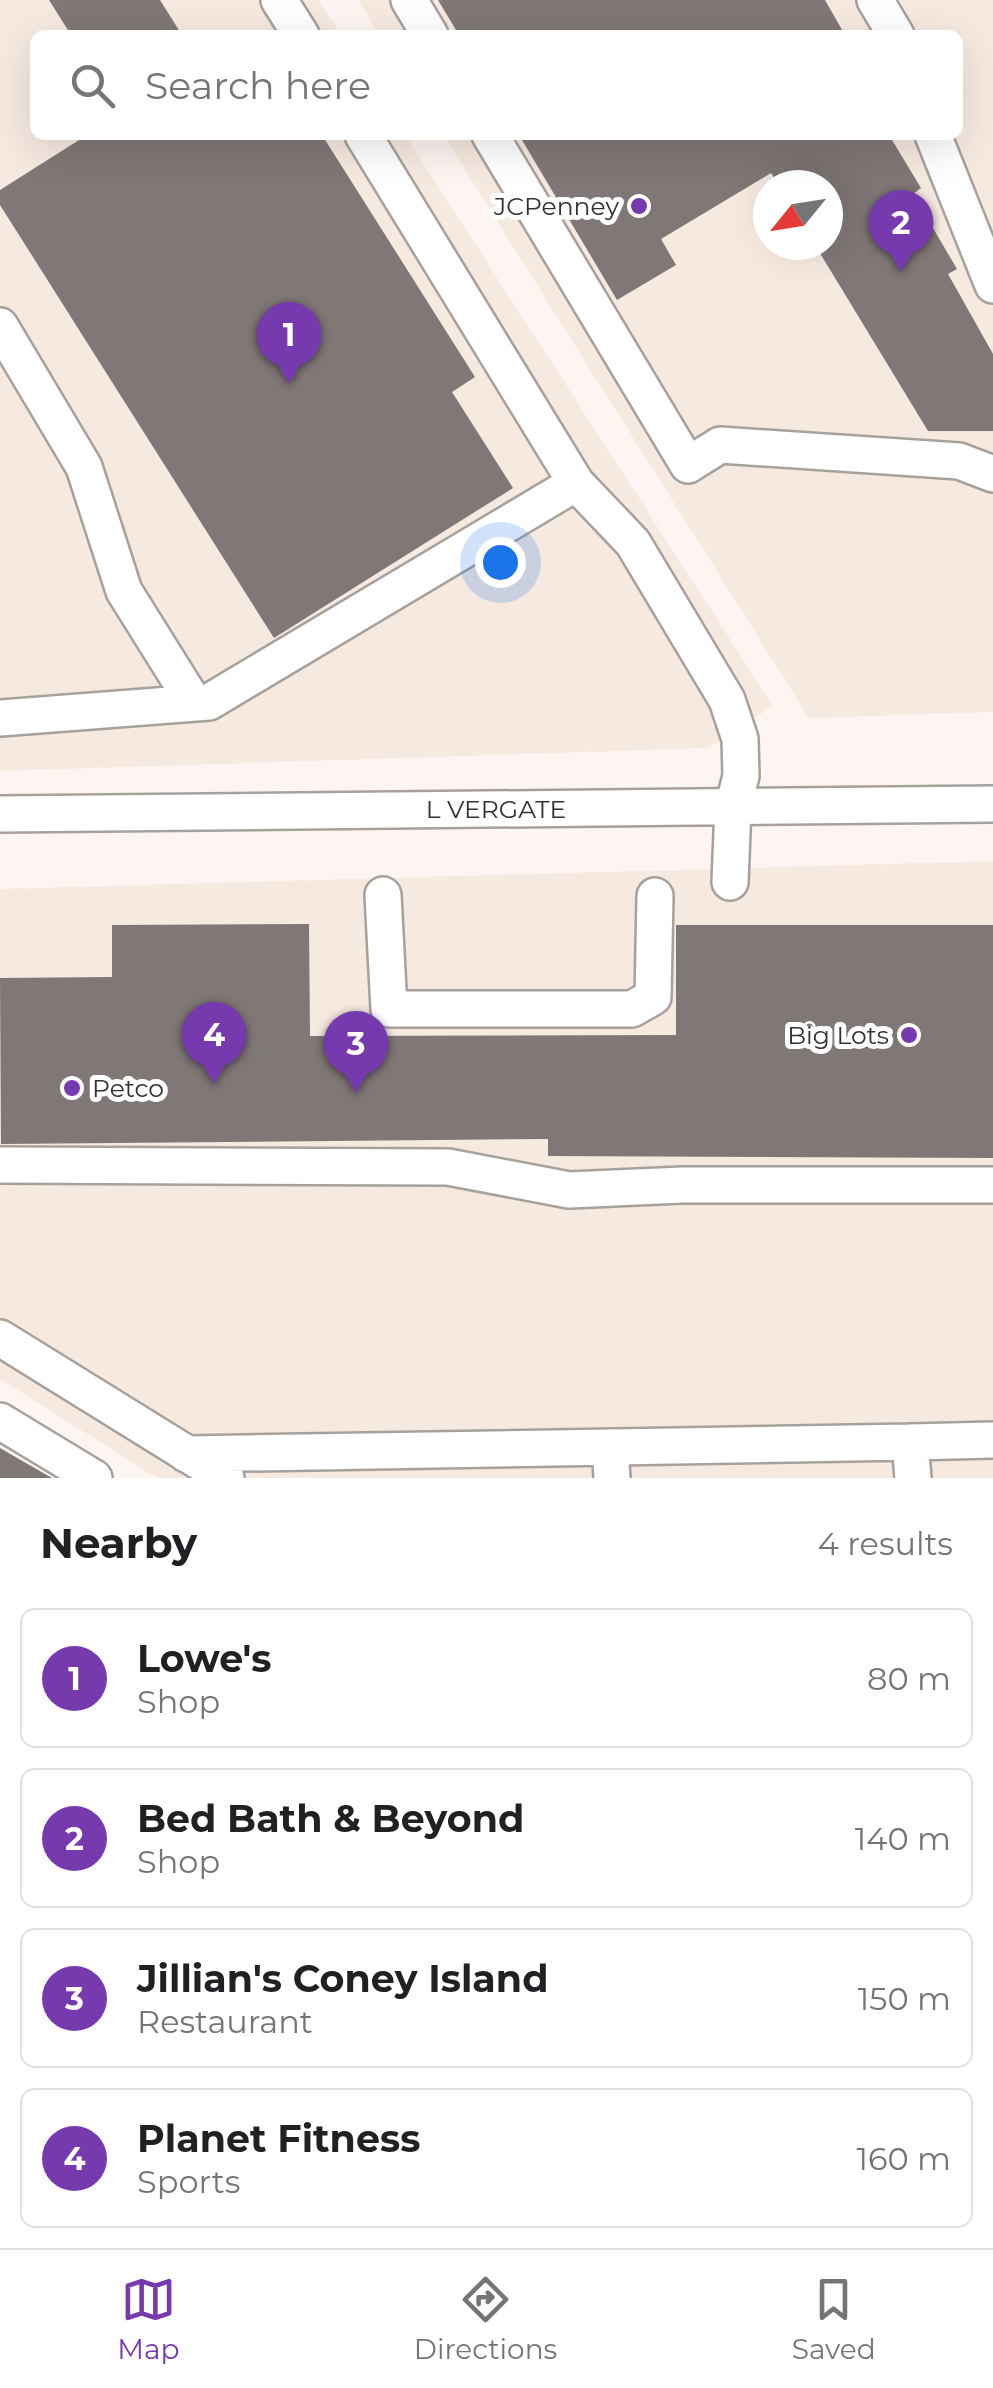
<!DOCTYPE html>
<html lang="en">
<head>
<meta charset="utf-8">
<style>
  body { margin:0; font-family:Montserrat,sans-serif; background:#f6f6f6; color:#202124 }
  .compass { position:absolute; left:753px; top:170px; width:90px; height:90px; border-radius:50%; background:#fff; box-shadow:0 10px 40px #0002; rotate:240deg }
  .you { position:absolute; left:500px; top:562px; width:35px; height:35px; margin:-25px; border:8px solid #fff; border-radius:50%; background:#1a73e8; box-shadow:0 0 0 15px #1a73e833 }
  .badge { display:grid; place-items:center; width:65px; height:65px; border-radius:50%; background:#7639ae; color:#fff; font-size:32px; font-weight:700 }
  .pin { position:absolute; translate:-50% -82px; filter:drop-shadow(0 2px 5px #0008) }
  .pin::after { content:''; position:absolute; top:52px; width:35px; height:30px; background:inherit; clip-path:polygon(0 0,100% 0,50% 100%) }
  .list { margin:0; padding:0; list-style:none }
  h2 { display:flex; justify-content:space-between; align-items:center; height:130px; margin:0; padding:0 40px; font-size:42px }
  h2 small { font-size:32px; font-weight:400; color:#757577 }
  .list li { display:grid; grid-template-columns:65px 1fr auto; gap:30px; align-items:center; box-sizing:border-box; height:140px; margin:0 20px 20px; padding:0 20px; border:2px solid #e0e0e0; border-radius:15px }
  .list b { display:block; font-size:38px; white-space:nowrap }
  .list p { margin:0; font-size:32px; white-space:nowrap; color:#757577 }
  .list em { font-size:32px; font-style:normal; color:#757577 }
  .icon { flex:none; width:55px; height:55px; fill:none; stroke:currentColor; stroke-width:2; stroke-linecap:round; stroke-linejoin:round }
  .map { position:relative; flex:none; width:993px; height:1478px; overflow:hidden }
  .search { position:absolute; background:#fff; box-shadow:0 10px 40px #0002; left:30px; right:30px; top:30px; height:110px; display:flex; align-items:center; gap:25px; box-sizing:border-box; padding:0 35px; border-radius:15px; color:#757577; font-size:38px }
  .sheet { height:770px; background:#fff }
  nav { display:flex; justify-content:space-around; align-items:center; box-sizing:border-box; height:140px; border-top:2px solid #e0e0e0; background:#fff; font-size:28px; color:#757577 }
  nav a { display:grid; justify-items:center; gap:5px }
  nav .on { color:#7639ae }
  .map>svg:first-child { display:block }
</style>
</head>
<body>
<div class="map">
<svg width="993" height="1478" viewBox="0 0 993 1478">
  <rect width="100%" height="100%" fill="#fcf5f1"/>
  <path fill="#f6e9e0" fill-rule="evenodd" d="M0 0H318L341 35H35V135H405L773 706 708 748 0 771Z
    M358 0H993V712L809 718 443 135H958V35H380ZM768 185H828V245H768Z
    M993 861V1478H157L0 1379V889Z"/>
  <path fill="#7f7876" d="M49 0H160L182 35H71Z
    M438 0H825L845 35H459Z
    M87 135H322L475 377 452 392 513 488 274 638 0 205V190Z
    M519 135H889L921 188 913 194 957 269 948 274 993 354V431H928L815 245H828V185H779L771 173 661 239 676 265 617 300Z
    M309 924 310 1036 676 1035V925H993V1158L548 1156V1139L1 1144 0 978 112 977V925Z
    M0 1448 52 1478H0Z"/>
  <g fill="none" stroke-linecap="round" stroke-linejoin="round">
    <g stroke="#a7a19c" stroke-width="40">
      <path id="minor" d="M279 0 301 35
        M409 0 430 35
        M875 0 896 35
        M363 135 576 483 633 543 727 700 740 739 741 776 733 807 730 882
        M490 135 688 465 720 445 959 461 993 474
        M933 135 993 285
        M0 326 84 467 124 591 194 703
        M0 718 209 702 576 483
        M0 814 993 804
        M383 895 389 1009H632L653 997 655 896
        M0 1165 448 1167 569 1190 682 1185H993
        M0 1338 226 1478
        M0 1421 94 1478
        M910 1442 993 1440
        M610 1447 612 1478
        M186 1454 910 1442 913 1478"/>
    </g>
    <use href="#minor" stroke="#fff" stroke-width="35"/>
  </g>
  <g fill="#7639ae" stroke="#fff" stroke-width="4">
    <circle cx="639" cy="206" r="10"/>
    <circle cx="909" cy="1035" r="10"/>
    <circle cx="72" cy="1088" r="10"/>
  </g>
  <g text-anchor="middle" stroke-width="10" stroke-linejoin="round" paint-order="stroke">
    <g font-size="25" fill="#343230" stroke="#fff" text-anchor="end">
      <text x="619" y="215">JCPenney</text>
      <text x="889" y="1044">Big Lots</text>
      <text x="92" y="1097" text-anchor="start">Petco</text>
    </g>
    <g font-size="25" fill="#343230" stroke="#fff">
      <text x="496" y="818">L VERGATE</text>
    </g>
  </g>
</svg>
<svg class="compass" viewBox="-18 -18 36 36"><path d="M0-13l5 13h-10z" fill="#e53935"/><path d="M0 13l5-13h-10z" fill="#757577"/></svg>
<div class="you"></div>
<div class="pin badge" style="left:289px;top:384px">1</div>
<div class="pin badge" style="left:901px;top:272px">2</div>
<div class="pin badge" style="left:356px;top:1093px">3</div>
<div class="pin badge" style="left:214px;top:1084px">4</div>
<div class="search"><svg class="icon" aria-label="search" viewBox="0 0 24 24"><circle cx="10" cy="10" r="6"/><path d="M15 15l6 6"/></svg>Search here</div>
</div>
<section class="sheet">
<h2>Nearby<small>4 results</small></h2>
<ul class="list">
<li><span class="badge">1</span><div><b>Lowe's</b><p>Shop</p></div><em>80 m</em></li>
<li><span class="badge">2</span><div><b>Bed Bath &amp; Beyond</b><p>Shop</p></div><em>140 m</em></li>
<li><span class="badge">3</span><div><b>Jillian's Coney Island</b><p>Restaurant</p></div><em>150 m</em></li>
<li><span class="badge">4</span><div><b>Planet Fitness</b><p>Sports</p></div><em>160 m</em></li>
</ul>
</section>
<nav>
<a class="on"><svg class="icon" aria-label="map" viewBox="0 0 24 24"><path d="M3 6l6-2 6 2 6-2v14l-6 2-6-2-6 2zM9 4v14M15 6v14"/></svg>Map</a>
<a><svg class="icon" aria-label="directions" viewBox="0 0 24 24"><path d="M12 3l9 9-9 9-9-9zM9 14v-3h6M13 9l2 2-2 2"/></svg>Directions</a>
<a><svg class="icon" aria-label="saved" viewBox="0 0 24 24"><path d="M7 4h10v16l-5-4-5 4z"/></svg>Saved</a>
</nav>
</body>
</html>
